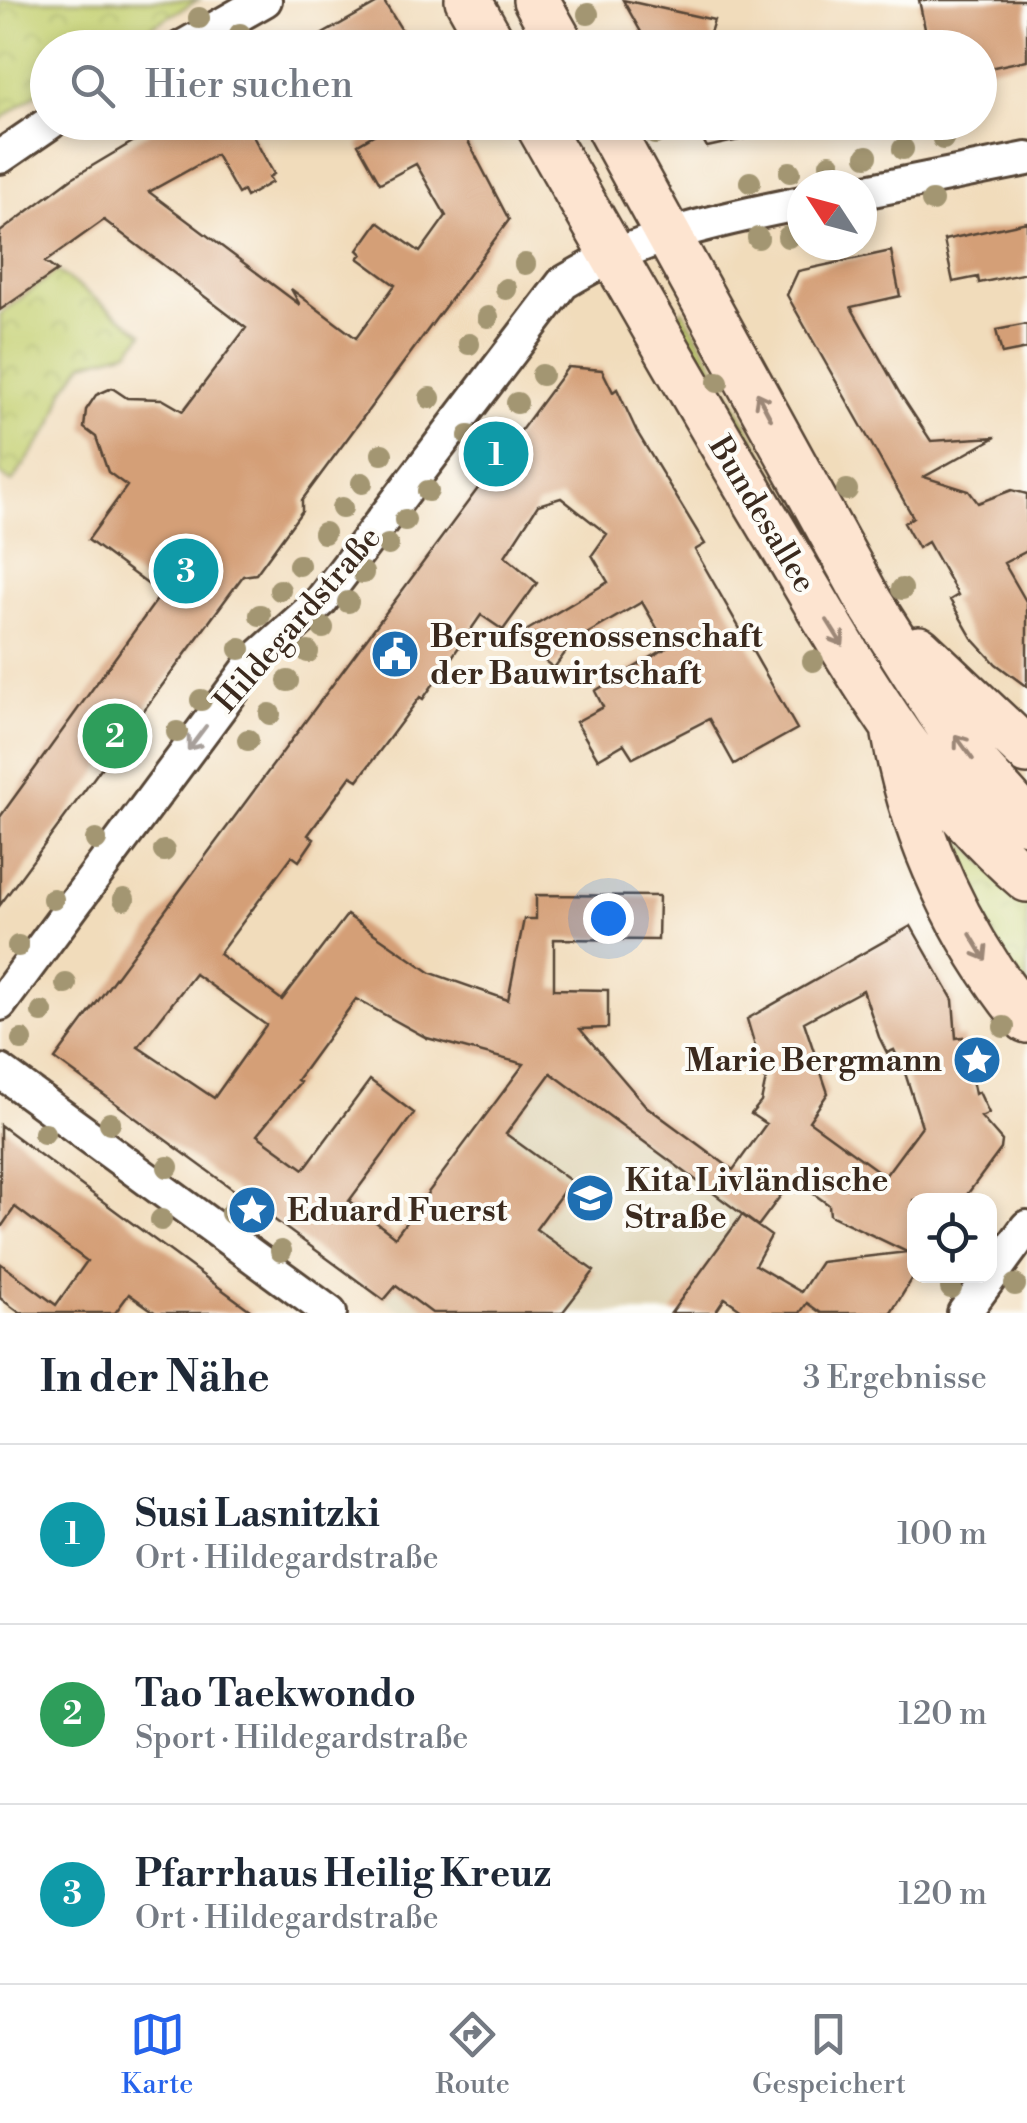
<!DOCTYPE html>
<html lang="de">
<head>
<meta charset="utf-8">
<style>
  body { margin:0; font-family:"Libre Bodoni",serif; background:#f2f2f3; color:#1f2937 }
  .controls { position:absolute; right:30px; bottom:30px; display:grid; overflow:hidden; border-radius:20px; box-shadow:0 5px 15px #0003 }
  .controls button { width:90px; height:90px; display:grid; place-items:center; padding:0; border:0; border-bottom:2px solid #e0e1e3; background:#fff; color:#1f2937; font:50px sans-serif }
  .compass { position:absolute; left:787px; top:170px; width:90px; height:90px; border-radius:50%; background:#fff; box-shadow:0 5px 15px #0003; rotate:306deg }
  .you { position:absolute; left:608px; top:918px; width:35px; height:35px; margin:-25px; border:8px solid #fff; border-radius:50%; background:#1a73e8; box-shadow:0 0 0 15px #1a73e833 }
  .badge { display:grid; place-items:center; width:65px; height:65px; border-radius:50%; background:#2563eb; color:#fff; font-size:32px; font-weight:700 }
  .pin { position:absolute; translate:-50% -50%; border:5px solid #fff; box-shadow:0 2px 10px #0006 }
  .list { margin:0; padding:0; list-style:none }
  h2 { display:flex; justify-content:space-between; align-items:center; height:130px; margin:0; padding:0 40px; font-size:42px }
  h2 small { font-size:32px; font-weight:400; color:#747a83 }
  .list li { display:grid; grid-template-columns:65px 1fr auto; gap:30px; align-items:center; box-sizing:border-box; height:180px; padding:0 40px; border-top:2px solid #e0e1e3 }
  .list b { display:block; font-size:38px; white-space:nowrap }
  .list p { margin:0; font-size:32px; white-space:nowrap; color:#747a83 }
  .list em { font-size:32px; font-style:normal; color:#747a83 }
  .icon { flex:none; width:55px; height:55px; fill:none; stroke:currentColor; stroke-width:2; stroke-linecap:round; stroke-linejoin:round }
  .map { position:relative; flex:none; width:1027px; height:1313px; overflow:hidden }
  .search { position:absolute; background:#fff; box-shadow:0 5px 15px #0003; left:30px; right:30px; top:30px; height:110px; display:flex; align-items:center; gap:25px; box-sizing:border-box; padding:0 35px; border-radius:55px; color:#747a83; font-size:38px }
  .sheet { height:670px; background:#fff }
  nav { display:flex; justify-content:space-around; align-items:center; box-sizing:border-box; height:140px; border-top:2px solid #e0e1e3; background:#fff; font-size:28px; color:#747a83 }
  nav a { display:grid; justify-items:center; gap:5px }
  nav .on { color:#2563eb }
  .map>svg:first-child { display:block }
</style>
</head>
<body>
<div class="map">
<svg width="1027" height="1313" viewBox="0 0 1027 1313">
  <defs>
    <pattern id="grass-dots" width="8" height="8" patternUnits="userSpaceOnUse" patternTransform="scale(2.5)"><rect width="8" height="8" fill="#c4d072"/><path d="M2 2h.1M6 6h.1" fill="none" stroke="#a9b362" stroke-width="1.8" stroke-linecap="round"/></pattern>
    <pattern id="park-crowns" width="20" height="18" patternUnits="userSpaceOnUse" patternTransform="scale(2.5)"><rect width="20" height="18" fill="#c4d072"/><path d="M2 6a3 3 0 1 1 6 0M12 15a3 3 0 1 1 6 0" fill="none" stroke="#a9b362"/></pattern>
  </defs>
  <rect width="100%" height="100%" fill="#fdfcf7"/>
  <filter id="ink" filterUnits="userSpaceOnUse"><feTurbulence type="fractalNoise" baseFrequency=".01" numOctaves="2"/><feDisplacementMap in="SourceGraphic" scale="20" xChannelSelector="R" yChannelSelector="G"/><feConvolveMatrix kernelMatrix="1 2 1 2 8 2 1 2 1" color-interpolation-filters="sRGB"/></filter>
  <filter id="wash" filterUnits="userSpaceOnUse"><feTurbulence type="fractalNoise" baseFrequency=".0048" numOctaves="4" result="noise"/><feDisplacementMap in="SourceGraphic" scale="40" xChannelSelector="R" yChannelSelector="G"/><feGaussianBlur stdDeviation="2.25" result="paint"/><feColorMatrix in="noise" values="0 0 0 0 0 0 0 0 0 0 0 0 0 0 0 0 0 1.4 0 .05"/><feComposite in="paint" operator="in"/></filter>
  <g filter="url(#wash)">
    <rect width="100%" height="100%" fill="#f1dcbb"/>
    <path fill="#ded3b4" d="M551 1073 743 1214 670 1313H403L385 1300Z"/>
    <path fill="url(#grass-dots)" stroke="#807d48" stroke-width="2.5" d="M683 310C788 493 881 692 1027 846V859L881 675 676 315Z"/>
    <path fill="url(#park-crowns)" stroke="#807d48" stroke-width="2.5" d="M0 0H198L115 47 48 48 47 86 0 120Z
      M57 271 143 333 129 351 84 363 64 390 53 424 12 482 0 474V314Z
      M933 812 1027 905V995L1003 959Z"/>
    <g id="blocks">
      <path fill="#d49f77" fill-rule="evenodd" d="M383 0 413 48H298Z
        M623 0 714 20 710 33 718 48H650Z
        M919 0H1027V60L980 70V48H929Z
        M166 122H245L274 174 269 177 272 182 246 197 243 191 238 194 216 155 149 192 300 305 291 289 356 338 395 285 358 258 362 254 358 250 378 222 420 252 446 216 416 164 380 183 358 144 396 122H458L509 220 302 500V511L256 574 243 576 0 905V817L161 594 88 540 127 486 108 472 96 437 84 428 86 410 96 395 112 388 127 398 162 399 183 411 246 328 104 220 45 262 57 271 0 310V232L72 178Z
        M693 122H770L771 133 707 147Z
        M1027 222V273L979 283 978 277 953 282 944 240Z
        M891 251 900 296 851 307 899 392 931 441 996 437 924 477 969 491 978 503 1012 490 1027 494V551L1004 563 1027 603V687L996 664 972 638 950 600 958 595 928 542 918 548 904 523 913 517 787 295 798 271Z
        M1027 324V349L1002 354 996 330Z
        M568 367 602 370 613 392 617 389 637 432 705 544 695 550 797 729 734 764 709 719 633 758 624 744 598 759 576 722 603 707 595 691 668 647 642 602 573 642 554 668 514 638 608 582 592 555 607 534 561 498 538 505 505 556 537 583 503 630 481 615 423 699 420 697 358 780 351 776 308 835 314 839 299 861 292 856 219 954 282 1000 347 915 431 973 508 1000 524 919H536V895L659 896 658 940 554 939V989L608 990V1028L580 1029 646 1106 733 1170 766 1124 751 1114 761 1102 769 1065 760 1063 747 1019 911 926 953 1000 956 1038 963 1037 975 1094 979 1092 989 1113 981 1117 1002 1141 1001 1149 963 1200H914V1276L891 1313H821L807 1303 800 1313H746L725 1298 715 1313H671L742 1215 771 1236 755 1265 801 1292 821 1262 907 1252 830 1215 829 1205 793 1179 758 1226 551 1073 506 1134 571 1181 536 1229 594 1271 579 1291 562 1313H432L396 1286 384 1300 55 1059ZM195 974 266 1025 214 1098 138 1047ZM863 990 879 1037 887 1053 894 1050 906 1076 922 1126 885 1176 809 1121 828 1093 804 1022ZM356 999 427 1038 524 1064 395 1237 349 1201 414 1113 370 1080 304 1169 257 1135 300 1082 297 1080Z
        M0 1125 144 1232 254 1313H156L129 1294 115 1313H20L0 1298V1263L56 1305 87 1261 15 1207 0 1229Z"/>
    </g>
  </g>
  <g filter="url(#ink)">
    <use href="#blocks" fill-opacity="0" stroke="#564536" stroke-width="2.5"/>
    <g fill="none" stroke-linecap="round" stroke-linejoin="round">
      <g stroke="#564536" stroke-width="38">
        <path id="minor" d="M181 48 265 0
          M0 157 51 122
          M862 192 1027 159
          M0 1004 255 660 321 601 563 283C638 237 716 220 802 203
          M0 1071 330 1313
          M964 1313 1027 1227"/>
      </g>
      <g stroke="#564536" stroke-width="50">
        <path id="secondary" d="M468 0 495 48
          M536 0 563 48
          M537 122C619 266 700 409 785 550 853 665 923 791 1027 879
          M606 122 870 603 965 752 1027 821
          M919 649 1027 751
          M895 734C913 836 961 940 1027 1020"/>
      </g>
      <use href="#minor" stroke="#fff" stroke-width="32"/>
      <use href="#secondary" stroke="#fde4d0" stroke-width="45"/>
    </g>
    <g fill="#a39672">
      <circle cx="588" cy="14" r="11"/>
      <circle cx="199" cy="18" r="11"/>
      <circle cx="240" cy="34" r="11"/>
      <circle cx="655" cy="134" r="11"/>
      <circle cx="943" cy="139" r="11"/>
      <circle cx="903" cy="149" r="11"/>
      <circle cx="867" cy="156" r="11"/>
      <circle cx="830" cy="164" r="11"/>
      <circle cx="790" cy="172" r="11"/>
      <circle cx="750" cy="182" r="11"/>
      <circle cx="932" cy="201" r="11"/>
      <circle cx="788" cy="237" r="11"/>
      <circle cx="758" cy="238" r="11"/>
      <circle cx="525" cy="264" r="11"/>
      <circle cx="506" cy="289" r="11"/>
      <circle cx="488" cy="317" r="11"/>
      <circle cx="469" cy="344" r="11"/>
      <circle cx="542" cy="375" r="11"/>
      <circle cx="718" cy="382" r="11"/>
      <circle cx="430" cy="398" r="11"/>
      <circle cx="517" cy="403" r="11"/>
      <circle cx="498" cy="430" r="11"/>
      <circle cx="469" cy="436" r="11"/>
      <circle cx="382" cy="454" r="11"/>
      <circle cx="362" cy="483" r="11"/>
      <circle cx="847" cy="490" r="11"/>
      <circle cx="428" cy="491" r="11"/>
      <circle cx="342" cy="508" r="11"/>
      <circle cx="405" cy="520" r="11"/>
      <circle cx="324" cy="533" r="11"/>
      <circle cx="388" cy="545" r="11"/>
      <circle cx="299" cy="565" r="11"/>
      <circle cx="363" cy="573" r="11"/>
      <circle cx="902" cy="589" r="11"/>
      <circle cx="280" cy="590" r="11"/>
      <circle cx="348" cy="602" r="11"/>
      <circle cx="260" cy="615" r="11"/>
      <circle cx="323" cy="628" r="11"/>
      <circle cx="240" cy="649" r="11"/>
      <circle cx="308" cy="652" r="11"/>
      <circle cx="813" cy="661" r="11"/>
      <circle cx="288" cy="681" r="11"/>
      <circle cx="201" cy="700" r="11"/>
      <circle cx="270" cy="714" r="11"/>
      <circle cx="177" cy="732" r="11"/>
      <circle cx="248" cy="740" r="11"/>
      <circle cx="96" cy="840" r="11"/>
      <circle cx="164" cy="851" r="11"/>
      <circle cx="53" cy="899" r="11"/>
      <circle cx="124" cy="899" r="11"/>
      <circle cx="18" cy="946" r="11"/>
      <circle cx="66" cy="984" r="11"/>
      <circle cx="42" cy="1012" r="11"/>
      <circle cx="1004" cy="1027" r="11"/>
      <circle cx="22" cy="1040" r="11"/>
      <circle cx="110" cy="1123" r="11"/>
      <circle cx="44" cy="1133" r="11"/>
      <circle cx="168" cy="1167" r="11"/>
      <circle cx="231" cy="1213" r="11"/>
      <circle cx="161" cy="1220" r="11"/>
      <circle cx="281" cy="1251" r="11"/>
      <circle cx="1015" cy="1285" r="11"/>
      <circle cx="951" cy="1288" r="11"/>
    </g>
    <defs><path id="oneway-shaft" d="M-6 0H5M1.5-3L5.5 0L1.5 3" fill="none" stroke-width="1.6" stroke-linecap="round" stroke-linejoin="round" transform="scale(2.5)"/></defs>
    <g stroke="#9c8777">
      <use href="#oneway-shaft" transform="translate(764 406) rotate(-118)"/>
      <use href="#oneway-shaft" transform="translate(835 633) rotate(58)"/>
      <use href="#oneway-shaft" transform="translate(964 747) rotate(-126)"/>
      <use href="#oneway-shaft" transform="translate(978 947) rotate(59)"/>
    </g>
    <use stroke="#a79f9a" href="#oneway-shaft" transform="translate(197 738) rotate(127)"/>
  </g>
  <defs>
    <g id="civic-disc" transform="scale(2.5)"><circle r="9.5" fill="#1f6fb2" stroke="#fdfcf7"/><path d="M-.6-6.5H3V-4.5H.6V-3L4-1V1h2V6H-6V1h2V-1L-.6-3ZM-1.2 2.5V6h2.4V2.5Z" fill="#fff"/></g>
    <g id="sight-disc" transform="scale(2.5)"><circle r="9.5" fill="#1f6fb2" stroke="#fdfcf7"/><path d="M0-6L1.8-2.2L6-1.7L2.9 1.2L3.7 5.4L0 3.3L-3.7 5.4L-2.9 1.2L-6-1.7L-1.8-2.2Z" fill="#fff"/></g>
    <g id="school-disc" transform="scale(2.5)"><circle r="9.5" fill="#1f6fb2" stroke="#fdfcf7"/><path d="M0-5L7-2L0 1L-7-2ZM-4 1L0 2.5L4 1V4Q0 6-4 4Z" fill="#fff"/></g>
  </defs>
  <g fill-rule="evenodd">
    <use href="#civic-disc" x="395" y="654"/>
    <use href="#sight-disc" x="977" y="1060"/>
    <use href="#school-disc" x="590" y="1198"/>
    <use href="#sight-disc" x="252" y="1210"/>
  </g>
  <g text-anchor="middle" stroke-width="8" stroke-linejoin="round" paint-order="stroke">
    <g font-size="32" fill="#3b2a1e" stroke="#fdfcf7">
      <text transform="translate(763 514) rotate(59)" y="11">Bundesallee</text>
      <text transform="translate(297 619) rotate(-49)" y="11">Hildegardstraße</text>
    </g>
    <g font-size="32" font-weight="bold" fill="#3b2a1e" stroke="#fdfcf7" text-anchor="start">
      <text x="430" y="647">Berufsgenossenschaft<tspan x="430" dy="37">der Bauwirtschaft</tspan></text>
      <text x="942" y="1071" text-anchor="end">Marie Bergmann</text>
      <text x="625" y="1191">Kita Livländische<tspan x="625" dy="37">Straße</tspan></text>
      <text x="287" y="1221">Eduard Fuerst</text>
    </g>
  </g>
</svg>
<div class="controls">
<button><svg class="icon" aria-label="locate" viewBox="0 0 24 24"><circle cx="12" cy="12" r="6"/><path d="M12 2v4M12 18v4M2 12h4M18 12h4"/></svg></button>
</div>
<svg class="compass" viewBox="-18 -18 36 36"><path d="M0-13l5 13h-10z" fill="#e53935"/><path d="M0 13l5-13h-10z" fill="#747a83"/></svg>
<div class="you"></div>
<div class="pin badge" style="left:496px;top:454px;background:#0f9aa8">1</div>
<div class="pin badge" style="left:115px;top:736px;background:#2e9e5b">2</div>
<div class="pin badge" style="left:186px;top:571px;background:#0f9aa8">3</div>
<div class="search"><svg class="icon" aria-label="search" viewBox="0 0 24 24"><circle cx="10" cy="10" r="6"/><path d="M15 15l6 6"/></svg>Hier suchen</div>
</div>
<section class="sheet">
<h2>In der Nähe<small>3 Ergebnisse</small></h2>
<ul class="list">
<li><span class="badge" style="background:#0f9aa8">1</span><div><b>Susi Lasnitzki</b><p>Ort · Hildegardstraße</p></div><em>100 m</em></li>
<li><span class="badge" style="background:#2e9e5b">2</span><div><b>Tao Taekwondo</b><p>Sport · Hildegardstraße</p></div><em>120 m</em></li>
<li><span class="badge" style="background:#0f9aa8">3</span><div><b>Pfarrhaus Heilig Kreuz</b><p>Ort · Hildegardstraße</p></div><em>120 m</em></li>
</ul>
</section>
<nav>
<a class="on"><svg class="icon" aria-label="map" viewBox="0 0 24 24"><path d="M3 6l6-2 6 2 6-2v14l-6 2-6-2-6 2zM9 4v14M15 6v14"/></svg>Karte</a>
<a><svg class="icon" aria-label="directions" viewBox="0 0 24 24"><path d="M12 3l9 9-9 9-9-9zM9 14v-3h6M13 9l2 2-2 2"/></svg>Route</a>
<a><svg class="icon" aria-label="saved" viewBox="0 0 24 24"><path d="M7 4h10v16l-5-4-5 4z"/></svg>Gespeichert</a>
</nav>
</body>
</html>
